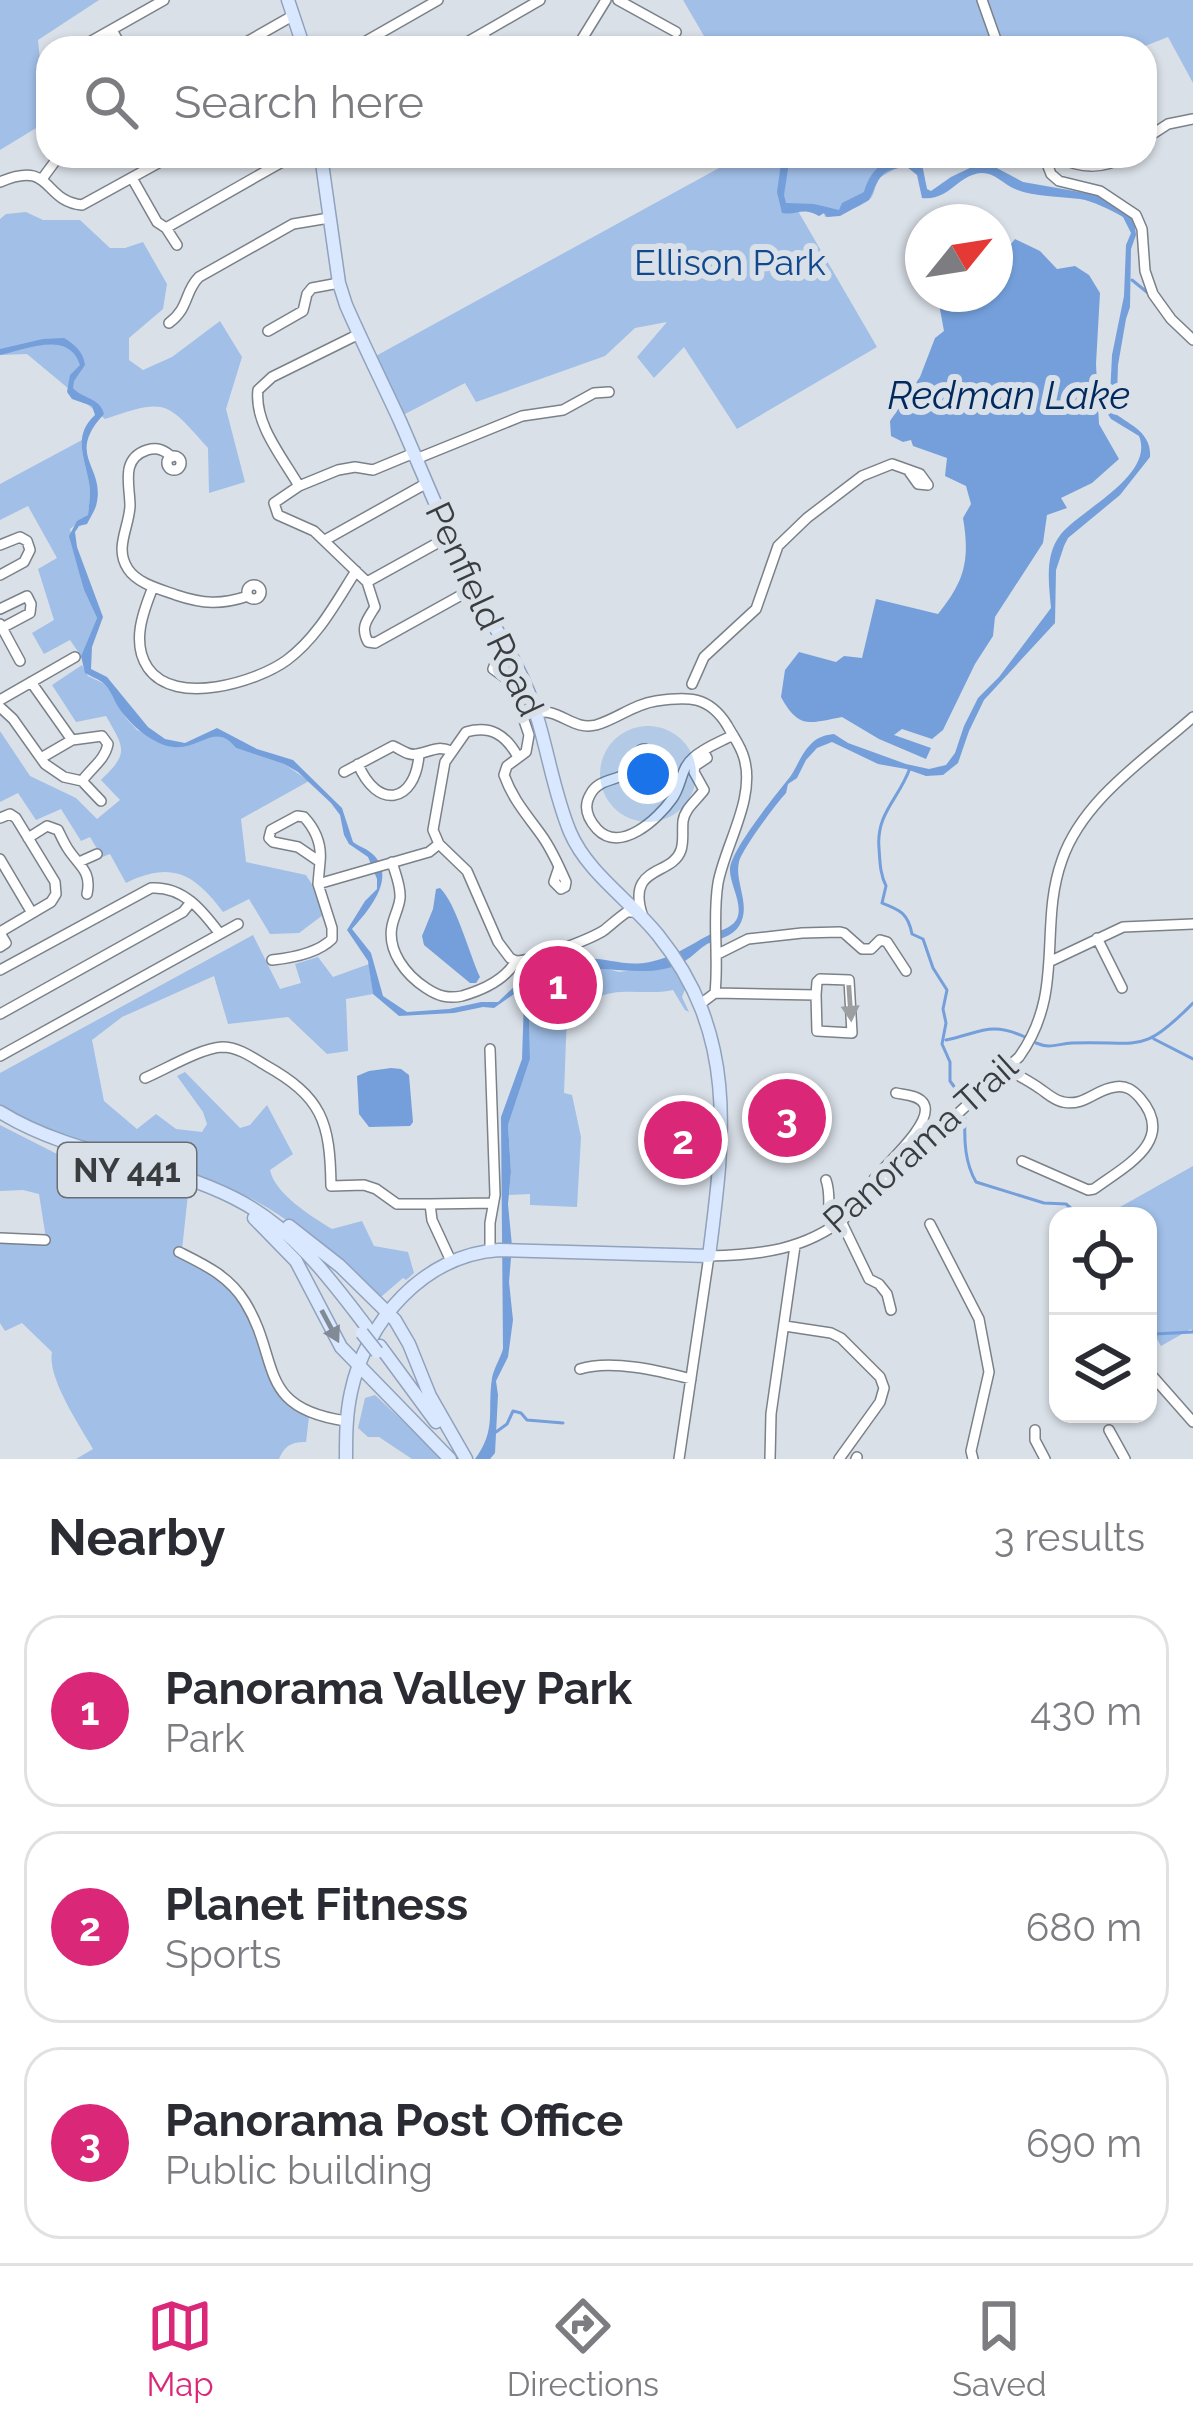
<!DOCTYPE html>
<html lang="en">
<head>
<meta charset="utf-8">
<style>
  body { margin:0; font-family:Raleway,sans-serif; background:#f2f2f3; color:#2b2b33 }
  .controls { position:absolute; right:36px; bottom:36px; display:grid; overflow:hidden; border-radius:24px; box-shadow:0 3px 9px #0004 }
  .controls button { width:108px; height:108px; display:grid; place-items:center; padding:0; border:0; border-bottom:3px solid #e1e1e2; background:#fff; color:#2b2b33; font:60px sans-serif }
  .compass { position:absolute; left:905px; top:204px; width:108px; height:108px; border-radius:50%; background:#fff; box-shadow:0 3px 9px #0004; rotate:60deg }
  .you { position:absolute; left:648px; top:774px; width:42px; height:42px; margin:-30px; border:9px solid #fff; border-radius:50%; background:#1a73e8; box-shadow:0 0 0 18px #1a73e833 }
  .badge { display:grid; place-items:center; width:78px; height:78px; border-radius:50%; background:#db2777; color:#fff; font-size:39px; font-weight:700 }
  .pin { position:absolute; translate:-50% -50%; border:6px solid #fff; box-shadow:0 3px 12px #0006 }
  .list { margin:0; padding:0; list-style:none }
  h2 { display:flex; justify-content:space-between; align-items:center; height:156px; margin:0; padding:0 48px; font-size:51px }
  h2 small { font-size:39px; font-weight:400; color:#7c7c81 }
  .list li { display:grid; grid-template-columns:78px 1fr auto; gap:36px; align-items:center; box-sizing:border-box; height:192px; margin:0 24px 24px; padding:0 24px; border:3px solid #e1e1e2; border-radius:36px }
  .list b { display:block; font-size:45px; white-space:nowrap }
  .list p { margin:0; font-size:39px; white-space:nowrap; color:#7c7c81 }
  .list em { font-size:39px; font-style:normal; color:#7c7c81 }
  .icon { flex:none; width:66px; height:66px; fill:none; stroke:currentColor; stroke-width:2; stroke-linecap:round; stroke-linejoin:round }
  .map { position:relative; flex:none; width:1193px; height:1459px; overflow:hidden }
  .search { position:absolute; background:#fff; box-shadow:0 3px 9px #0004; left:36px; right:36px; top:36px; height:132px; display:flex; align-items:center; gap:30px; box-sizing:border-box; padding:0 42px; border-radius:36px; color:#7c7c81; font-size:45px }
  .sheet { height:804px; background:#fff }
  nav { display:flex; justify-content:space-around; align-items:center; box-sizing:border-box; height:168px; border-top:3px solid #e1e1e2; background:#fff; font-size:33px; color:#7c7c81 }
  nav a { display:grid; justify-items:center; gap:6px }
  nav .on { color:#db2777 }
  .map>svg:first-child { display:block }
</style>
</head>
<body>
<div class="map">
<svg width="1193" height="1459" viewBox="0 0 1193 1459">
  <rect width="100%" height="100%" fill="#dae0e8"/>
  <path fill="#a1bfe7" d="M0 0H99L38 40 46 122 0 150Z
    M683 0H1193V83L1168 37 1140 48H711Z
    M741 156H901L897 168 877 179C875 185 875 193 871 198 864 206 835 217 825 217L824 213 819 216 808 210 798 211 877 347 737 429 684 347 654 378 637 357 667 322 635 328 605 356 476 402 465 383 401 416 374 357Z
    M26 212 43 220H80L110 248H125L143 242 167 284 163 309 129 338V360L143 370 172 357 220 321 242 357 226 409 245 482 209 493 208 448C166 401 167 398 105 419L27 354 0 355V219L6 214Z
    M82 440C81 457 87 467 89 483 91 493 89 505 88 515L70 529 84 590 97 618 81 656 70 640 44 654 32 633 54 620 38 569 57 558 28 506 0 520V484Z
    M82 665 88 676 107 685 126 718 137 730 173 747 220 735 232 742 236 748 284 764 309 781 241 819 246 862 306 875 315 889 323 915 299 933 270 934 249 899 223 912C194 873 171 861 126 883L110 854 102 857 90 837 81 841 61 809 36 820 18 793 0 802V731L30 776 76 798 97 819 120 800 101 780C129 753 125 749 106 716L76 722 52 685Z
    M253 935 280 989 301 983 295 964 318 957 333 977 369 964 373 994 346 999 348 1051 327 1054 288 1017 228 1024 214 976 122 1017 92 1040 104 1101 137 1129 156 1114 176 1129 202 1132 207 1124 203 1112 177 1076 185 1072 240 1128 250 1125 267 1105 293 1154 270 1170C275 1194 311 1216 332 1229L362 1221 374 1246 408 1252 414 1273 406 1280 403 1278 382 1296H378C338 1261 299 1224 252 1199 200 1171 139 1164 84 1145 55 1135 27 1120 0 1105V1073Z
    M568 947 583 959V967L605 968 619 972 675 965 685 989 682 997 689 1012 685 1010 673 990C648 996 619 986 597 998V1007L586 1014H567L564 1093 572 1095 581 1137 577 1207 530 1205V1194L509 1195 511 1172 508 1125 530 1059 529 1012 533 1002 537 965Z
    M0 1125 55 1153 188 1194 181 1259 219 1279 246 1310 267 1373 284 1400 309 1417 306 1442C292 1442 285 1445 279 1459H76L93 1449C80 1426 47 1378 52 1352L22 1323 5 1331 0 1323V1243L47 1245 39 1194 23 1190 0 1191Z
    M1193 1166V1332L1191 1329 1161 1346 1148 1324V1216H1104Z
    M375 1395 443 1459H412L379 1437H368L358 1428 365 1398Z"/>
  <path fill="#749fda" d="M782 156H790L784 195 786 203 814 204 839 210 842 203 864 192C871 165 897 146 922 164L927 189 931 191 951 177 974 166 983 164 993 166 1023 182 1097 195 1124 210 1134 219 1136 235 1131 249 1130 307 1126 319 1118 365 1117 395 1112 411C1127 424 1152 431 1150 457L1120 495 1068 538 1064 546 1056 570 1055 623 984 700 969 731 958 763 943 775 926 776 906 769 878 764 832 742 817 748 806 760 797 778 788 784 786 793C776 804 742 849 739 862 734 882 752 906 739 926 732 937 718 939 707 944 699 949 693 956 685 961 632 992 560 934 529 1012L530 1059 508 1125 511 1172 508 1204 512 1246 509 1282 513 1320 508 1357 496 1381 498 1395 495 1453 490 1459H475C497 1430 487 1411 492 1378 494 1368 500 1359 503 1349L501 1117 522 1059 524 1000 537 987H524L494 1008 483 1007 454 1013 399 1016 373 994 368 961 347 930 365 901 377 889V879L368 857 349 844 344 835 340 815 331 803 298 772 284 764 236 748C212 717 197 760 159 743 141 734 128 722 117 705 113 697 109 687 102 682 96 678 90 676 85 673L81 656 97 618 84 590 69 536 77 521 88 515C89 505 91 493 89 483 85 458 72 436 95 415L92 406 72 399 67 392 70 375 80 365C69 330 27 349 0 355V349L43 339 64 338C75 345 83 351 85 365L74 381 73 388C82 399 100 397 104 414 64 457 107 466 96 506 94 512 90 518 87 524L79 526 75 532 77 547 103 617 92 647 91 669 107 677 148 727 165 739 185 743 217 728 257 749 293 760 342 808 353 842C358 846 365 848 370 852 400 875 368 911 352 929L371 953 383 996 407 1012 449 1009 481 1002H498L518 983 539 981C545 972 549 970 560 965 596 949 615 969 650 962 674 957 688 946 709 935 716 932 728 929 734 923 747 909 729 885 730 869 730 851 777 793 790 777 797 767 801 754 810 745 817 737 825 735 834 734L848 743 906 764 929 769 946 765 955 753 964 726 978 698 999 677 1051 608C1049 584 1044 555 1061 534 1082 509 1155 475 1139 436L1111 419 1105 410 1110 396 1112 355 1124 296 1126 245 1131 233 1123 217C1111 210 1093 201 1080 199 1059 196 1034 197 1015 189 1003 184 994 172 981 173 957 175 950 201 922 198L917 175 907 167C878 169 880 179 869 200L840 216 827 217 824 213 819 216C801 206 798 216 782 213L777 192Z
    M1015 239 1040 251 1057 269 1075 266 1089 275 1100 293 1096 364 1099 424 1119 459 1092 483 1061 498 1067 508 1047 515 1043 543 995 617 993 636 975 664 943 730 932 739 902 729 894 735 931 748 926 759 879 739 842 717C810 723 799 730 781 697L785 670 799 652 836 662 844 656 862 658 876 599 938 614C965 581 970 560 963 518L971 504 966 486 945 476 947 458 913 446 911 440 903 442 891 436 890 421 920 377 935 338 944 331 939 304 933 294H995V240L1011 244Z
    M440 888C456 903 469 953 480 977L476 983H470L424 945 422 936 433 909 436 889Z
    M391 1068 401 1069 409 1075 413 1122 410 1126 369 1127 359 1114 357 1076 369 1071Z"/>
  <g fill="none" stroke-linecap="round" stroke-linejoin="round">
    <path stroke="#749fda" stroke-width="3" d="M1132 280 1148 293
      M910 768C899 799 876 813 879 848 880 863 880 873 886 886L882 903C900 910 908 913 912 934L923 939 933 968 947 990 943 1009 946 1023 942 1044 950 1062V1081L961 1096
      M1154 1039 1193 1059
      M946 1040C980 1033 990 1021 1025 1037
      M1036 1043C1050 1049 1057 1044 1072 1043 1140 1040 1140 1057 1193 1003
      M965 1119C964 1141 965 1163 976 1182L1044 1203 1066 1204 1080 1216
      M1148 1326 1154 1334 1193 1332
      M496 1432 507 1424 513 1411 521 1413 527 1420 563 1423"/>
    <g stroke="#7b8189" stroke-width="12">
      <path id="minor" d="M618 0 676 32
        M982 0 999 48
        M112 30 122 48
        M482 34 495 48
        M582 39 606 0
        M79 48 164 0
        M236 48 294 15
        M354 48 438 0
        M457 48 540 0
        M1145 139 1168 124 1193 119
        M1044 156 1051 174 1059 181 1100 191 1136 215 1142 229 1145 271 1153 294 1171 319 1193 340
        M1056 156C1080 169 1102 170 1126 156
        M321 160 349 156
        M132 178 157 222 166 228 177 245
        M42 179 59 156
        M0 182C53 159 42 201 82 205L171 156
        M166 228 282 162 314 156
        M169 323C190 307 184 292 199 277L293 224 329 218
        M268 331 303 311 307 294 312 288 339 283
        M414 453 373 470 355 467 338 470 299 486 274 503 278 515 314 531 367 582 375 607C367 620 360 627 368 642L375 643 474 588
        M167 463a7 7 0 1 1 14 0a7 7 0 1 1-14 0Z
        M172 457C164 450 158 447 147 450 120 459 130 485 130 506 129 528 114 548 128 569 138 584 160 589 176 595 203 604 221 605 248 596
        M416 459 522 416 563 410 594 393 609 392
        M299 486C283 458 254 424 258 390L272 377 359 334
        M325 540 427 483
        M0 545 20 537 27 541 30 550 24 562 0 575
        M367 582 450 536
        M247 592a7 7 0 1 1 14 0a7 7 0 1 1-14 0Z
        M153 587C143 612 131 643 148 668 175 707 257 682 287 660 318 637 336 602 356 571
        M0 609 27 596 31 604 30 613 0 629
        M0 624 20 661
        M509 653 496 661 493 669 511 682 529 735 526 752 507 766 504 775C513 800 527 815 542 836 552 850 559 866 566 882L565 887 561 889 554 882 559 867
        M31 682 72 740
        M692 684 704 657 756 609 778 546 807 518 862 476 892 464 920 474 928 485 918 484 908 470
        M0 700 75 657
        M0 707 13 719 45 764 64 777 82 781 101 801
        M536 713C559 707 572 731 596 725 617 719 634 704 656 701 688 696 709 696 727 725 733 736 741 746 744 758 756 798 725 845 718 883 712 919 719 956 715 993L699 1005
        M638 755a6 6 0 1 1 12 0a6 6 0 1 1-12 0Z
        M518 757C506 735 491 725 466 732L445 762 433 830 439 844 467 871 498 942 510 958 516 961C535 960 586 941 603 931 611 925 618 918 627 912H636
        M41 758 72 740 102 736 108 744C105 760 91 768 82 781
        M641 760C628 784 600 774 590 795 583 807 588 819 597 829 620 854 658 819 672 799 682 786 680 769 693 758 703 748 720 742 733 735
        M358 764C377 810 415 804 419 755
        M344 772 393 746C402 750 408 756 417 754 431 752 436 745 451 751
        M297 816 304 817C316 830 322 844 320 862L298 847 273 842 269 838 271 830Z
        M0 818 10 814 16 818 55 882 56 894 51 902 0 932
        M28 838 47 826 58 830C61 836 64 843 68 849 79 866 92 871 87 894
        M0 859 32 913
        M79 862 97 854
        M392 862C395 873 401 886 400 898 399 908 394 916 392 926 387 951 406 975 426 988 438 996 448 999 462 996 483 990 505 980 516 961
        M318 884 429 852 439 844
        M643 917C625 864 672 877 681 850 684 841 682 831 683 821 685 808 697 800 704 790L694 772 695 766 707 758 703 751
        M0 933 6 943 0 947
        M1097 938 1122 988
        M716 955 748 939 802 933 840 932 844 933 862 949H871L880 940 887 942 906 971
        M272 960C291 958 318 953 332 939V928L318 884 320 862
        M1051 961 1123 927 1193 924
        M0 970 151 888C183 886 202 910 220 934
        M715 993 816 995 817 1031 852 1033 849 980 820 979 817 982 816 995
        M0 1014 183 912 191 902
        M0 1056 238 924
        M1007 1069C1017 1075 1029 1081 1039 1088 1047 1093 1053 1100 1063 1102 1084 1107 1096 1089 1115 1087 1126 1085 1133 1090 1140 1098 1177 1141 1125 1166 1094 1189L1088 1190 1022 1161
        M145 1078C166 1069 201 1048 222 1047 238 1047 252 1057 265 1065 322 1097 330 1121 331 1186L364 1185 376 1189 397 1204H430L432 1220 451 1261
        M826 1180C832 1196 826 1212 831 1228
        M875 1188 874 1179C885 1165 934 1123 924 1104 919 1095 905 1095 896 1093
        M430 1204 493 1203
        M841 1221 869 1279 879 1284 887 1294 891 1310
        M930 1224 979 1319 989 1372 971 1451 973 1459
        M0 1238 45 1240
        M490 1251V1223L495 1195 490 1049
        M179 1252C205 1265 229 1276 245 1302 281 1360 255 1408 346 1421
        M785 1326 831 1333 841 1338 880 1377 884 1388 880 1402 839 1459
        M580 1369C611 1359 660 1371 691 1379
        M1148 1371 1193 1422
        M1035 1430V1440L1045 1459
        M1109 1430 1125 1459
        M679 1459 709 1256C760 1255 805 1250 846 1217L1019 1057C1066 992 1038 927 1062 860 1083 799 1147 758 1193 717
        M770 1459 771 1414 795 1246
        M856 1459 857 1457"/>
    </g>
    <g stroke="#90a2bc" stroke-width="15">
      <path id="major" d="M288 0 304 48
        M321 156 339 283 346 305C363 344 382 382 400 421 424 476 447 533 473 587 490 620 510 650 525 684 546 731 550 784 570 832 588 874 630 900 658 935 739 1036 724 1138 709 1256L499 1250C424 1255 366 1321 351 1392 346 1415 346 1436 346 1459
        M0 1112C73 1157 159 1160 234 1198 292 1227 328 1276 366 1326
        M254 1218 296 1261 341 1347 450 1459
        M289 1226 340 1266 395 1320 409 1344 430 1396 466 1459
        M380 1346 436 1422"/>
    </g>
    <use href="#minor" stroke="#fff" stroke-width="9"/>
    <use href="#major" stroke="#d9e8fe" stroke-width="12"/>
    <g stroke="#90a2bc" stroke-width="15" stroke-linecap="butt">
      <path id="major-bridge" d="M362 1333 377 1352"/>
    </g>
    <use href="#major-bridge" stroke="#d9e8fe" stroke-width="12"/>
  </g>
  <defs><path id="oneway-solid" d="M-6-.8H1V-3.2L6.5 0L1 3.2V.8H-6Z" transform="scale(3)"/></defs>
  <use fill="#9c9ea0" href="#oneway-solid" transform="translate(850 1003) rotate(86)"/>
  <use fill="#828a96" href="#oneway-solid" transform="translate(330 1326) rotate(62)"/>
  <g text-anchor="middle" stroke-width="12" stroke-linejoin="round" paint-order="stroke">
    <rect fill="#dae0e8" stroke="#6a6e72" stroke-width="3" x="58" y="1143" width="138" height="54" rx="9"/>
    <g font-size="33" font-weight="bold" fill="#3a3d40">
      <text x="127" y="1182">NY 441</text>
    </g>
    <g font-size="36" fill="#10498f" stroke="#dae0e8">
      <text x="730" y="275">Ellison Park</text>
    </g>
    <g font-size="36" fill="#3a3d40" stroke="#dae0e8">
      <text transform="translate(485 609) rotate(65)" y="13">Penfield Road</text>
      <text transform="translate(920 1143) rotate(-42)" y="13">Panorama Trail</text>
    </g>
    <g font-size="39" font-style="italic" fill="#00295e" stroke="#dae0e8">
      <text x="1009" y="409">Redman Lake</text>
    </g>
  </g>
</svg>
<div class="controls">
<button><svg class="icon" aria-label="locate" viewBox="0 0 24 24"><circle cx="12" cy="12" r="6"/><path d="M12 2v4M12 18v4M2 12h4M18 12h4"/></svg></button>
<button><svg class="icon" aria-label="layers" viewBox="0 0 24 24"><path d="M12 4l9 5-9 5-9-5zM3 14l9 5 9-5"/></svg></button>
</div>
<svg class="compass" viewBox="-18 -18 36 36"><path d="M0-13l5 13h-10z" fill="#e53935"/><path d="M0 13l5-13h-10z" fill="#7c7c81"/></svg>
<div class="you"></div>
<div class="pin badge" style="left:558px;top:985px">1</div>
<div class="pin badge" style="left:683px;top:1140px">2</div>
<div class="pin badge" style="left:787px;top:1118px">3</div>
<div class="search"><svg class="icon" aria-label="search" viewBox="0 0 24 24"><circle cx="10" cy="10" r="6"/><path d="M15 15l6 6"/></svg>Search here</div>
</div>
<section class="sheet">
<h2>Nearby<small>3 results</small></h2>
<ul class="list">
<li><span class="badge">1</span><div><b>Panorama Valley Park</b><p>Park</p></div><em>430 m</em></li>
<li><span class="badge">2</span><div><b>Planet Fitness</b><p>Sports</p></div><em>680 m</em></li>
<li><span class="badge">3</span><div><b>Panorama Post Office</b><p>Public building</p></div><em>690 m</em></li>
</ul>
</section>
<nav>
<a class="on"><svg class="icon" aria-label="map" viewBox="0 0 24 24"><path d="M3 6l6-2 6 2 6-2v14l-6 2-6-2-6 2zM9 4v14M15 6v14"/></svg>Map</a>
<a><svg class="icon" aria-label="directions" viewBox="0 0 24 24"><path d="M12 3l9 9-9 9-9-9zM9 14v-3h6M13 9l2 2-2 2"/></svg>Directions</a>
<a><svg class="icon" aria-label="saved" viewBox="0 0 24 24"><path d="M7 4h10v16l-5-4-5 4z"/></svg>Saved</a>
</nav>
</body>
</html>
